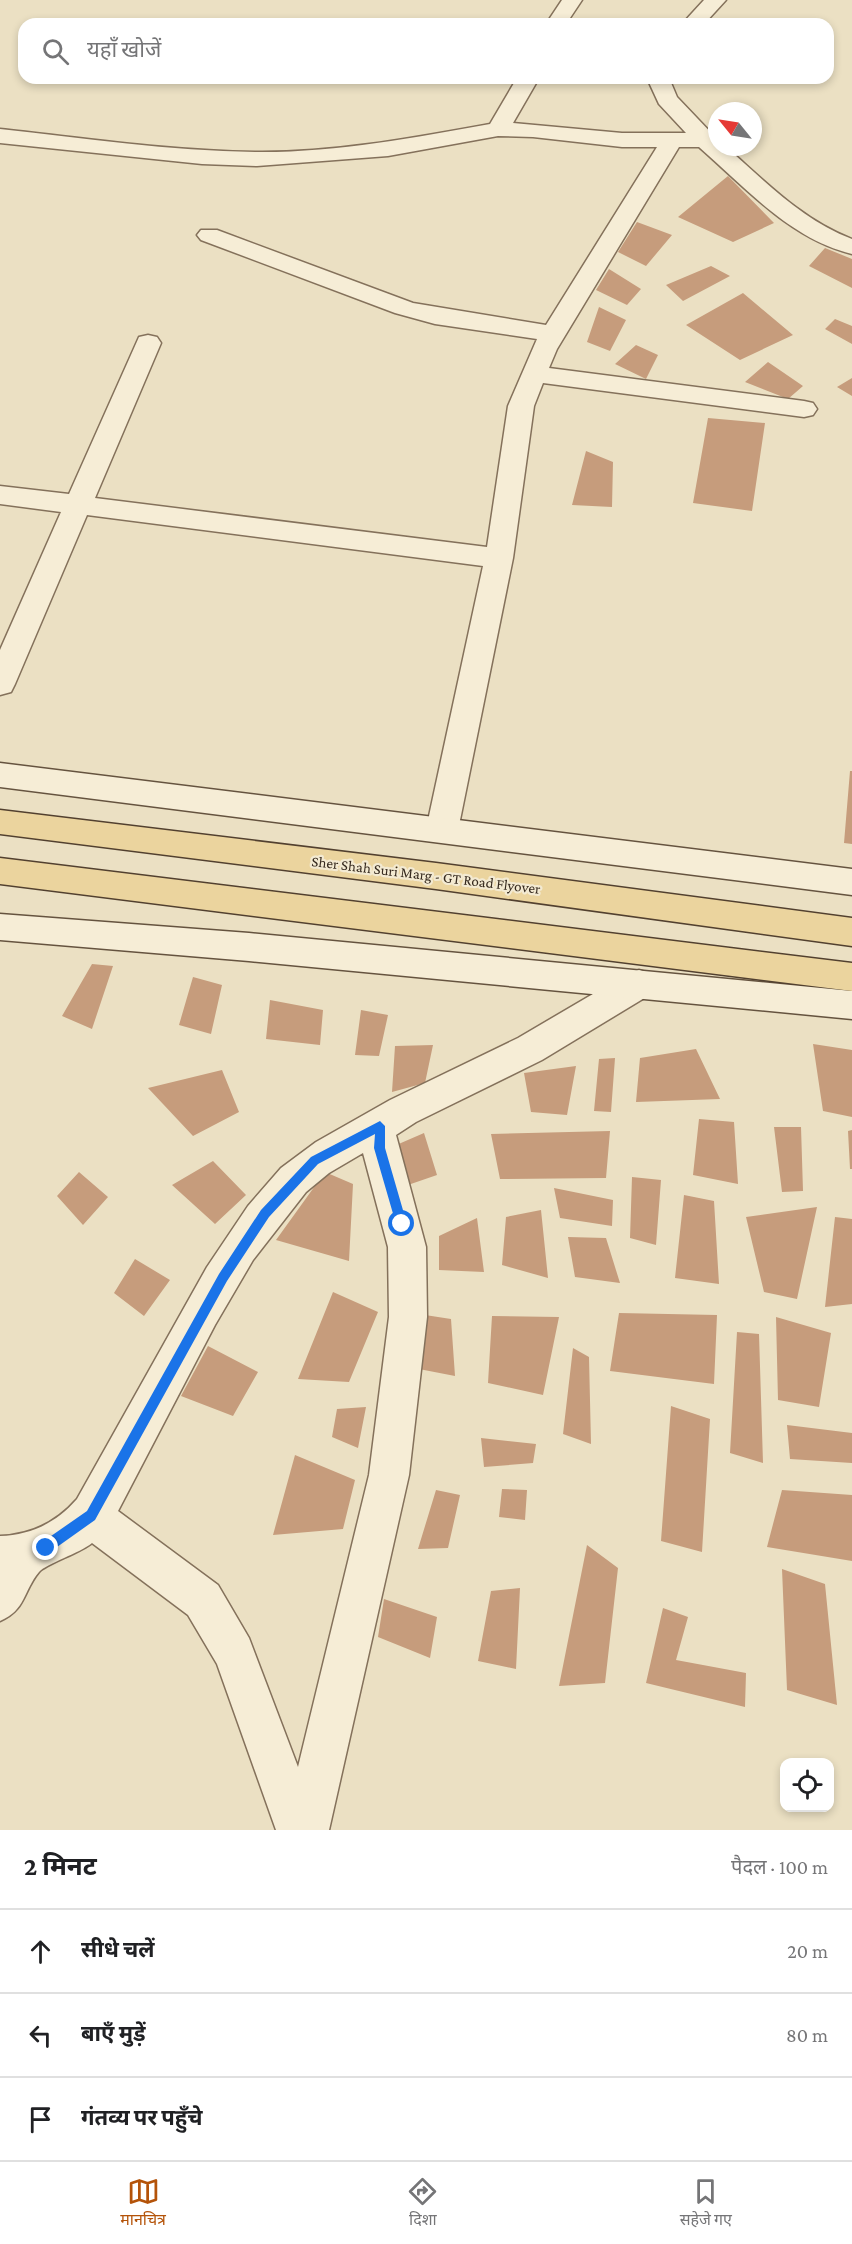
<!DOCTYPE html>
<html lang="hi">
<head>
<meta charset="utf-8">
<style>
  body { margin:0; font-family:"Crimson Pro","Noto Sans Devanagari",serif; background:#f6f6f6; color:#202124 }
  .controls { position:absolute; right:18px; bottom:18px; display:grid; overflow:hidden; border-radius:12px; box-shadow:0 3px 9px #0003 }
  .controls button { width:54px; height:54px; display:grid; place-items:center; padding:0; border:0; border-bottom:2px solid #e0e0e0; background:#fff; color:#202124; font:30px sans-serif }
  .compass { position:absolute; left:708px; top:102px; width:54px; height:54px; border-radius:50%; background:#fff; box-shadow:0 3px 9px #0003; rotate:300deg }
  .stop { position:absolute; width:18px; height:18px; margin:-14px; border:4px solid #1a73e8; border-radius:50%; background:#fff }
  .stop.end { background:#1a73e8; border-color:#fff; box-shadow:0 2px 6px #0008 }
  .list { margin:0; padding:0; list-style:none }
  h2 { display:flex; justify-content:space-between; align-items:center; height:78px; margin:0; padding:0 24px; font-size:26px }
  h2 small { font-size:20px; font-weight:400; color:#757577 }
  .list li { display:grid; grid-template-columns:39px 1fr auto; gap:18px; align-items:center; box-sizing:border-box; height:84px; padding:0 24px; border-top:2px solid #e0e0e0 }
  .list b { display:block; font-size:22px; white-space:nowrap }
  .list em { font-size:20px; font-style:normal; color:#757577 }
  .icon { flex:none; width:33px; height:33px; fill:none; stroke:currentColor; stroke-width:2; stroke-linecap:round; stroke-linejoin:round }
  .map { position:relative; flex:none; width:852px; height:1830px; overflow:hidden }
  .search { position:absolute; background:#fff; box-shadow:0 3px 9px #0003; left:18px; right:18px; top:18px; height:66px; display:flex; align-items:center; gap:15px; box-sizing:border-box; padding:0 21px; border-radius:18px; color:#757577; font-size:22px }
  .sheet { height:330px; background:#fff }
  nav { display:flex; justify-content:space-around; align-items:center; box-sizing:border-box; height:84px; border-top:2px solid #e0e0e0; background:#fff; font-size:16px; color:#757577 }
  nav a { display:grid; justify-items:center; gap:3px }
  nav .on { color:#b45309 }
  .map>svg:first-child { display:block }
</style>
</head>
<body>
<div class="map">
<svg width="852" height="1830" viewBox="0 0 852 1830">
  <rect width="100%" height="100%" fill="#ebe0c3"/>
  <path fill="#c69c7c" d="M728 176 774 223 733 242 678 217Z
    M637 222 672 235 646 266 618 252Z
    M825 248 852 259V288L809 266Z
    M711 266 730 276 683 301 666 285Z
    M609 269 641 289 627 305 596 290Z
    M743 293 793 335 740 360 686 325Z
    M599 307 626 320 610 351 587 342Z
    M835 319 852 326V344L825 329Z
    M636 345 658 355 646 379 615 364Z
    M768 362 803 386 788 399 745 382Z
    M852 378V396L837 387Z
    M708 418 765 423 752 511 693 503Z
    M586 451 613 462 612 507 572 505Z
    M850 771H852V844L844 843Z
    M92 964 113 966 92 1029 62 1016Z
    M193 977 222 985 211 1034 179 1025Z
    M270 1000 323 1010 320 1045 266 1039Z
    M361 1010 388 1015 379 1056 355 1055Z
    M813 1044 852 1050V1117L823 1111Z
    M433 1045 425 1083 392 1092 395 1046Z
    M696 1049 720 1099 636 1102 640 1058Z
    M615 1058 611 1112 594 1111 599 1059Z
    M576 1066 567 1115 531 1112 524 1073Z
    M222 1070 239 1112 193 1136 148 1088Z
    M699 1119 734 1122 738 1184 693 1175Z
    M774 1127H801L803 1191 782 1192Z
    M852 1130V1169H850L848 1131Z
    M610 1131 606 1178 500 1179 491 1134Z
    M424 1133 437 1175 405 1186 394 1146Z
    M213 1161 246 1195 215 1224 172 1185Z
    M79 1172 108 1197 83 1225 57 1196Z
    M325 1172 353 1184 349 1261 276 1240Z
    M632 1177 661 1180 656 1245 630 1238Z
    M554 1188 613 1200 612 1226 560 1218Z
    M684 1195 714 1201 719 1284 675 1278Z
    M817 1207 797 1299 764 1292 746 1217Z
    M541 1210 548 1278 502 1265 506 1217Z
    M835 1217 852 1219V1304L825 1307Z
    M477 1218 484 1272 439 1270V1236Z
    M568 1237 606 1238 620 1283 575 1277Z
    M135 1259 170 1280 144 1316 114 1293Z
    M333 1292 378 1312 349 1382 298 1379Z
    M619 1313 717 1315 714 1384 610 1371Z
    M425 1315 451 1319 455 1376 419 1369Z
    M492 1316 559 1317 543 1395 488 1383Z
    M776 1317 831 1333 819 1407 778 1400Z
    M737 1332 759 1334 763 1463 730 1453Z
    M208 1346 258 1372 233 1416 181 1396Z
    M573 1348 589 1357 591 1444 563 1434Z
    M671 1406 710 1419 702 1552 661 1541Z
    M366 1407 358 1448 332 1437 337 1409Z
    M787 1425 852 1433V1463L790 1459Z
    M481 1438 536 1444 533 1463 484 1467Z
    M295 1455 355 1480 343 1529 273 1535Z
    M502 1489 527 1490 525 1520 499 1517Z
    M436 1490 460 1495 448 1548 418 1549Z
    M782 1490 852 1495V1561L767 1547Z
    M587 1545 618 1568 605 1683 559 1686Z
    M782 1569 825 1584 837 1705 787 1690Z
    M520 1588 516 1669 478 1661 491 1591Z
    M384 1599 437 1617 430 1658 378 1637Z
    M663 1608 688 1617 676 1660 746 1673 745 1707 646 1683Z"/>
  <g fill="none" stroke-linecap="round" stroke-linejoin="round">
    <g stroke="#84715b" stroke-width="3">
      <path id="street" d="M562 0H582L566 24H546Z
        M704 0H726L704 24H682Z
        M517 78H539L513 123 622 133H686L659 104 647 78H669L677 97 717 139V147H726C766 182 802 220 852 239V254C790 239 746 188 699 147H679L557 349 549 368 804 401 813 403 817 409 813 415 804 417 543 383 534 406 513 558 458 830 453 839 442 842 431 839 426 830 483 566 87 515 15 684 11 692 0 695V650L61 512 0 504V486L69 494 139 337 148 335 157 337 161 343 95 498 487 547 508 406 537 339 435 324 395 313 201 240 197 235 201 230H217L413 303 546 325 657 147H622L533 137 498 136 388 156 257 166 202 164 0 143V129C84 138 170 151 255 152 333 153 413 138 490 124Z
        M639 970 651 974 656 984 651 994 542 1060 416 1122 396 1135 426 1247 427 1317 409 1475 329 1830H276L217 1664 188 1615 92 1543C80 1553 46 1564 39 1572 23 1591 26 1610 0 1621V1536C31 1535 56 1523 77 1499L207 1267 248 1206 281 1168 316 1142 390 1100 518 1038 627 974ZM363 1153 388 1247 389 1317 369 1475 298 1767 249 1638 218 1585 118 1511 215 1325 253 1260 306 1192 329 1173Z"/>
    </g>
    <g stroke="#65533f" stroke-width="3">
      <path id="secondary" d="M0 763 852 869V895L0 787Z
        M0 914 249 933 852 991V1019L249 961 0 940Z"/>
    </g>
    <g stroke="#52402f" stroke-width="3">
      <path id="primary" d="M0 810 436 863 852 918V946L436 889 0 834Z
        M0 858 852 963V991L0 884Z"/>
    </g>
    <use href="#street" fill="#f6edd6" fill-rule="evenodd"/>
    <use href="#secondary" fill="#f6edd6" fill-rule="evenodd"/>
    <use href="#primary" fill="#ebd49e" fill-rule="evenodd"/>
  </g>
  <path fill="#1a73e8" d="M380 1121 385 1126V1148L407 1224 406 1228H398L396 1224 374 1148 375 1134 318 1164 269 1217 227 1281 95 1520 50 1552H41V1543L87 1511 219 1274 261 1210 311 1157Z"/>
  <g text-anchor="middle" stroke-width="4.5" stroke-linejoin="round" paint-order="stroke">
    <g font-size="15" fill="#35291e" stroke="#f3ead2">
      <text transform="translate(426 875) rotate(7)" y="5">Sher Shah Suri Marg - GT Road Flyover</text>
    </g>
  </g>
</svg>
<div class="controls">
<button><svg class="icon" aria-label="locate" viewBox="0 0 24 24"><circle cx="12" cy="12" r="6"/><path d="M12 2v4M12 18v4M2 12h4M18 12h4"/></svg></button>
</div>
<svg class="compass" viewBox="-18 -18 36 36"><path d="M0-13l5 13h-10z" fill="#e53935"/><path d="M0 13l5-13h-10z" fill="#757577"/></svg>
<div class="stop" style="left:402px;top:1224px"></div>
<div class="stop end" style="left:46px;top:1548px"></div>
<div class="search"><svg class="icon" aria-label="search" viewBox="0 0 24 24"><circle cx="10" cy="10" r="6"/><path d="M15 15l6 6"/></svg>यहाँ खोजें</div>
</div>
<section class="sheet">
<h2>2 मिनट<small>पैदल · 100 m</small></h2>
<ul class="list">
<li><svg class="icon" aria-label="ahead" viewBox="0 0 24 24"><path d="M12 20V5M6 11l6-6 6 6"/></svg><div><b>सीधे चलें</b></div><em>20 m</em></li>
<li><svg class="icon" aria-label="left" viewBox="0 0 24 24"><path d="M17 20v-9H6M10 6l-5 5 5 5"/></svg><div><b>बाएँ मुड़ें</b></div><em>80 m</em></li>
<li><svg class="icon" aria-label="arrive" viewBox="0 0 24 24"><path d="M6 21V4h12l-3 4 3 4H6"/></svg><div><b>गंतव्य पर पहुँचे</b></div></li>
</ul>
</section>
<nav>
<a class="on"><svg class="icon" aria-label="map" viewBox="0 0 24 24"><path d="M3 6l6-2 6 2 6-2v14l-6 2-6-2-6 2zM9 4v14M15 6v14"/></svg>मानचित्र</a>
<a><svg class="icon" aria-label="directions" viewBox="0 0 24 24"><path d="M12 3l9 9-9 9-9-9zM9 14v-3h6M13 9l2 2-2 2"/></svg>दिशा</a>
<a><svg class="icon" aria-label="saved" viewBox="0 0 24 24"><path d="M7 4h10v16l-5-4-5 4z"/></svg>सहेजे गए</a>
</nav>
</body>
</html>
